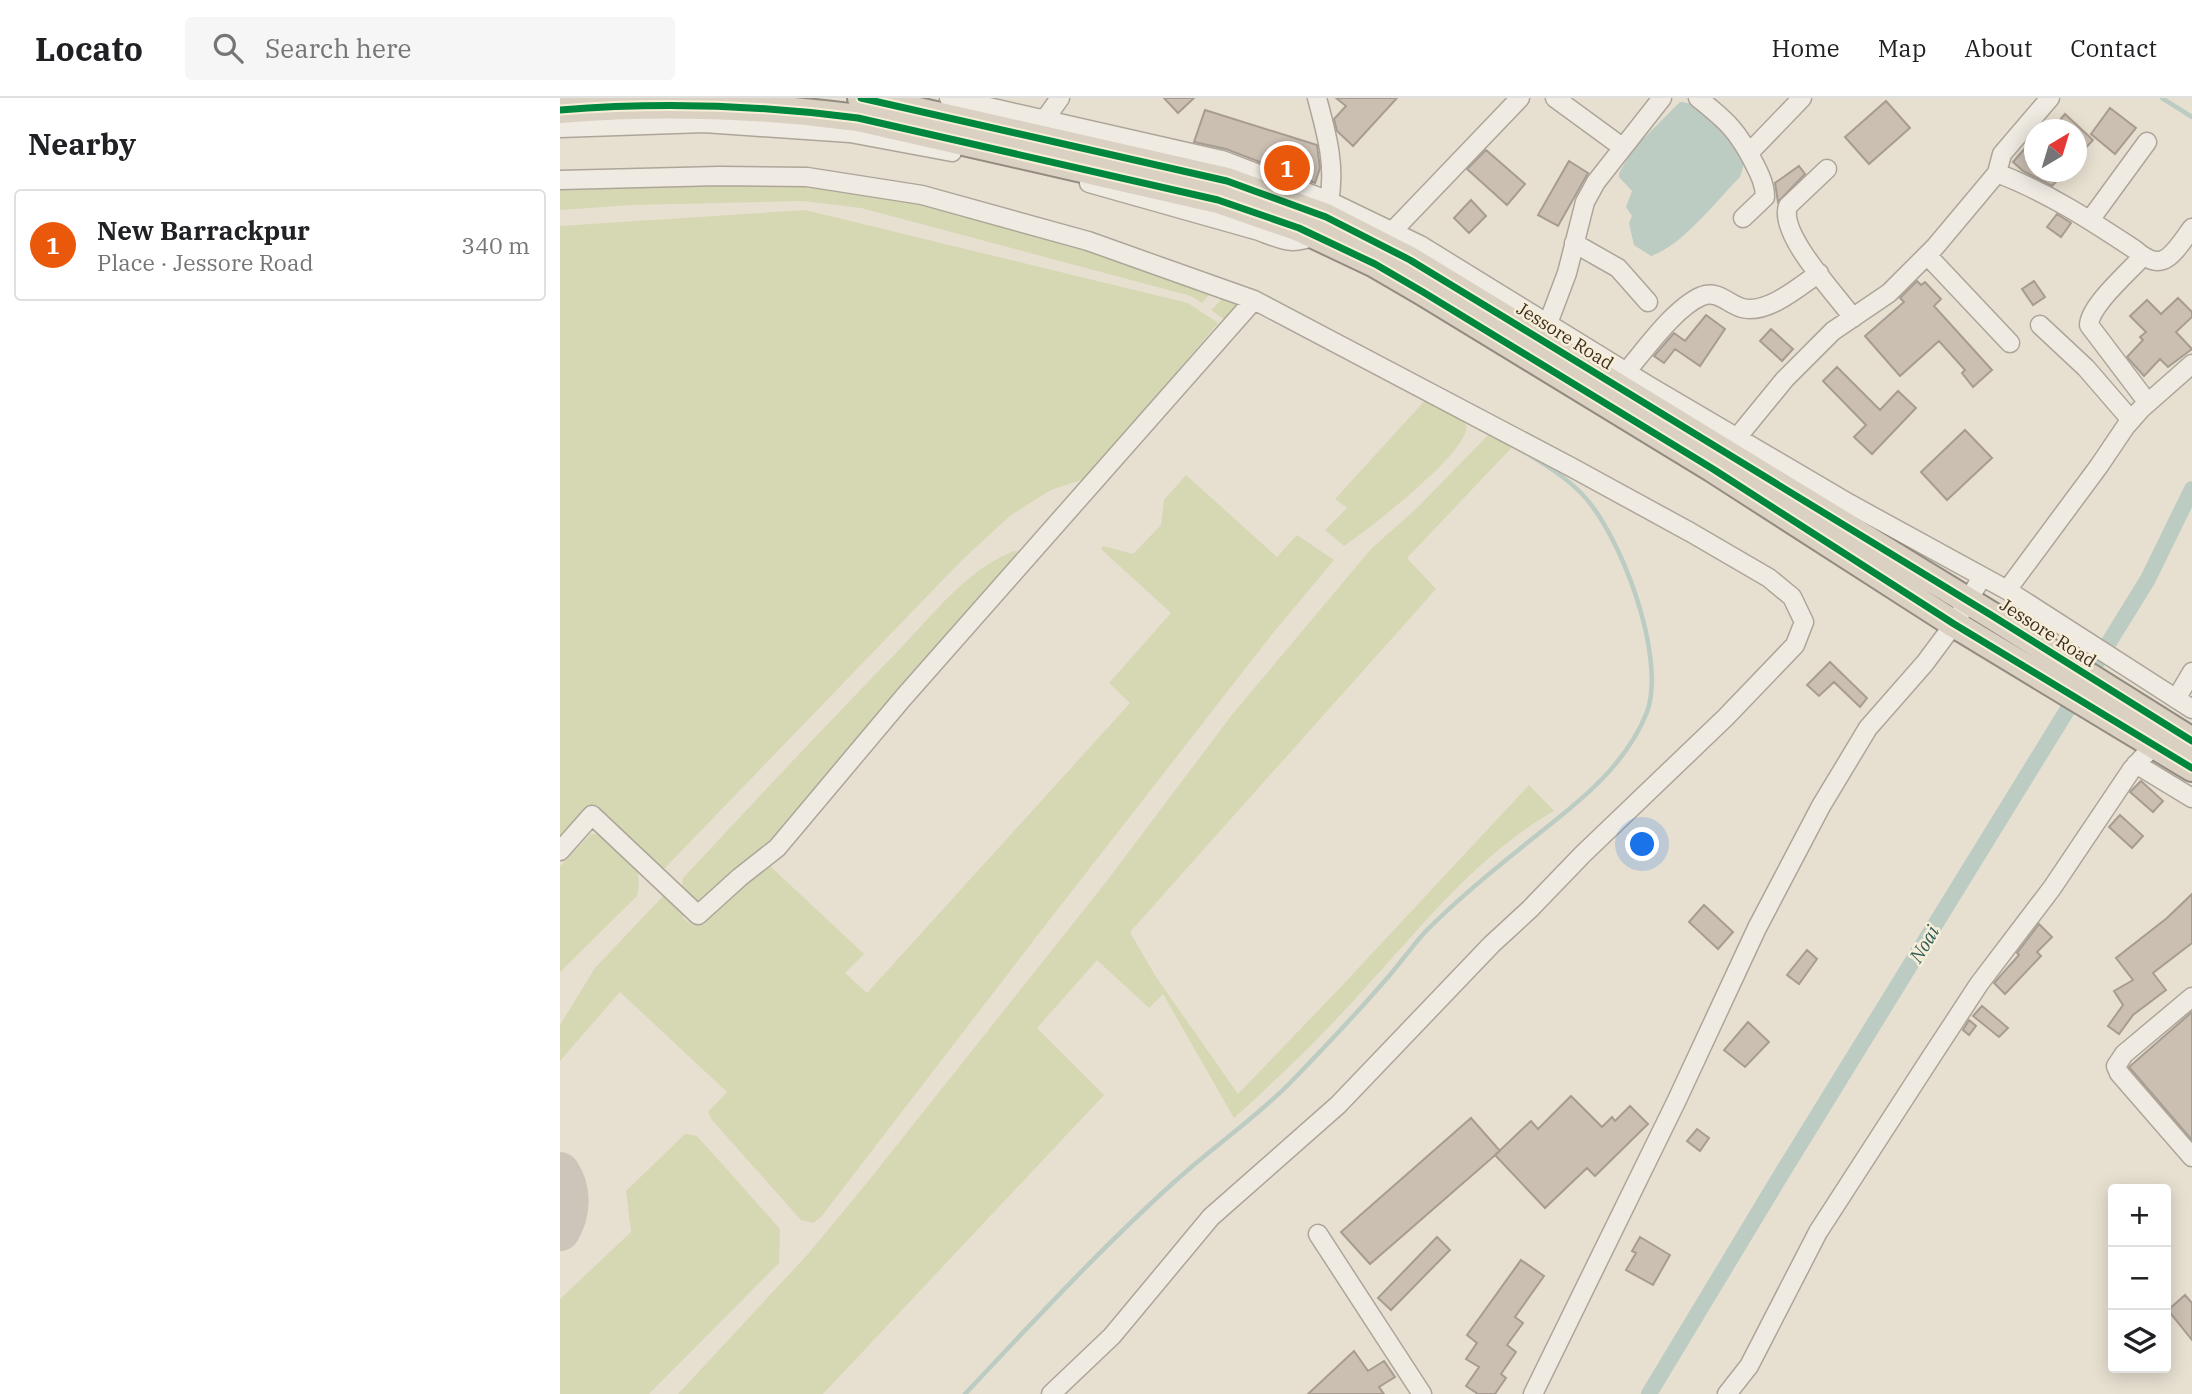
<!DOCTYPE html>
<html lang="en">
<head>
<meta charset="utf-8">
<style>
  body { margin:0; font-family:"IBM Plex Serif",serif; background:#f6f6f6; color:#202124 }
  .controls { position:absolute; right:21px; bottom:21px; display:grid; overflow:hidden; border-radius:7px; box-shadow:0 4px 18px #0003 }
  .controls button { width:63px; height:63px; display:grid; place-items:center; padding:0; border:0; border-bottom:2px solid #e0e0e0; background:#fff; color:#202124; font:35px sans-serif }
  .compass { position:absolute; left:1464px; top:21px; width:63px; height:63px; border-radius:50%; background:#fff; box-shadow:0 4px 18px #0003; rotate:38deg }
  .you { position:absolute; left:1083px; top:747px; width:24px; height:24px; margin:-18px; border:5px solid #fff; border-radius:50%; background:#1a73e8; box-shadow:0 0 0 10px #1a73e833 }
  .badge { display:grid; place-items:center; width:46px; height:46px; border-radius:50%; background:#ea580c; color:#fff; font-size:23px; font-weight:700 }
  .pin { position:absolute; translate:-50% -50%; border:4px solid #fff; box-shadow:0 2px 7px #0006 }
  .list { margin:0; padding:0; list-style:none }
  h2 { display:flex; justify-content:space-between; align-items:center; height:91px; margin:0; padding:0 28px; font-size:30px }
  h2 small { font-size:23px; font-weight:400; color:#757577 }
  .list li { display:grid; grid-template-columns:46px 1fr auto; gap:21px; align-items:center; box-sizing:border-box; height:112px; margin:0 14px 14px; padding:0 14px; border:2px solid #e0e0e0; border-radius:7px }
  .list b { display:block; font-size:26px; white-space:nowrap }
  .list p { margin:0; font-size:23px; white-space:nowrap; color:#757577 }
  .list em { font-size:23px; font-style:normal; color:#757577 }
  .icon { flex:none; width:38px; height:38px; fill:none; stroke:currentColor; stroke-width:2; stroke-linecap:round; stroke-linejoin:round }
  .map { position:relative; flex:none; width:1632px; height:1296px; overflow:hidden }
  header { display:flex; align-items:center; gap:42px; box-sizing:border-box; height:98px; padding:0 35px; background:#fff; border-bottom:2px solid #e0e0e0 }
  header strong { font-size:33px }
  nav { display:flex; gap:38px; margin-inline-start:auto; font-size:24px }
  .search { width:490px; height:63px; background:#f6f6f6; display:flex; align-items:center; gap:18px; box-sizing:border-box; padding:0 24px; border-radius:7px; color:#757577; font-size:26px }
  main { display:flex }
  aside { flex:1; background:#fff }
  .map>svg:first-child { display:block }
</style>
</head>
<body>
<header>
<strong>Locato</strong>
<div class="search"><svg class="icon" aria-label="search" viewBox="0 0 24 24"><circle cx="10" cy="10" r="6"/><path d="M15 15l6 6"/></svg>Search here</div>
<nav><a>Home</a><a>Map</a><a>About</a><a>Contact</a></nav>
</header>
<main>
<aside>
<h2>Nearby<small></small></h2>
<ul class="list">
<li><span class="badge">1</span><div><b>New Barrackpur</b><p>Place · Jessore Road</p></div><em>340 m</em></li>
</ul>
</aside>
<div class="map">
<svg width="1632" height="1296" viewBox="0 0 1632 1296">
  <rect width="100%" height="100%" fill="#e7e0d1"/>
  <path fill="#d6d7b3" d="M248 84 363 103 525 146 678 201V208L665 222 651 212 661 202 651 195 642 205 631 198 301 110 243 103 72 107 0 112V87Z
    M245 112 628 205 658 225 527 380 491 392 451 417 402 462 103 772 32 708 0 744V128Z
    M870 297C882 305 902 313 906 328 912 352 805 434 784 448L765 432 787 410 775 401Z
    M931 334 956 345 847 460 876 491 570 834 596 879 678 996 777 893 969 687 994 713C916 757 856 835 796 900 758 942 716 982 674 1020L603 896 589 910 537 862 477 930 544 997 263 1296H118L248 1156 306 1086 546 784 671 618 810 452 858 409Z
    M626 377 717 459 737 437 774 462 713 535 480 834 261 1119 253 1125 241 1122 152 1022 148 1014 167 994 60 894 0 963V927L35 870 106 795 120 810 124 821 134 828 182 785 210 768 304 856 285 875 307 895 570 605 549 585 611 515 541 451 543 448 573 456 601 427 604 402Z
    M454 453 462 454 364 561 204 755 144 802H133L122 791 123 780C194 704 265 628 337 554 372 518 407 471 454 453Z
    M31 736H45C67 757 84 764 77 798L0 874V768Z
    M125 1036 137 1038 220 1131 219 1165 89 1296H0V1201L71 1134 66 1093Z"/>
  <path fill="#bcccc2" d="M1120 4C1139 3 1179 44 1183 63 1184 68 1182 73 1180 79 1156 103 1123 147 1091 158L1074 147 1069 125 1072 118 1066 109 1072 93 1059 79V75L1073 51Z"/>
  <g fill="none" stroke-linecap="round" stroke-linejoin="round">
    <path stroke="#bcccc2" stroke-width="4.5" d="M1602 0 1632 19
      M405 1296C472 1225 539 1152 612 1086 650 1051 693 1022 729 986 763 951 797 915 829 878 842 863 853 847 866 833 902 797 943 764 982 733 1024 700 1067 665 1087 614 1107 559 1060 433 1020 394 1003 377 982 365 963 353"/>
    <path stroke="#bcccc2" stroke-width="16" d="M1089 1296 1224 1072 1588 481 1632 391"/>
    <path stroke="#cbc5ba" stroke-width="40" d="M0 1074C12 1092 11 1115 0 1133"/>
  </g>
  <path fill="#cbbfb2" stroke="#a89c90" stroke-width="2" d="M604 0H634L618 15Z
    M776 0H837L793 48 777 33 774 21 786 8Z
    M1326 3 1350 30 1309 66 1285 39Z
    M1550 10 1576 30 1555 56 1531 36Z
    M645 12 757 47 760 70 755 85 666 51 634 44Z
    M1505 16 1533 42 1523 53 1516 48V32H1491Z
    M1474 40V74H1505L1492 88 1463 73 1453 64Z
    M926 52 965 86 947 107 907 71Z
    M1009 63 1028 75 998 128 978 117Z
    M1239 68 1245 76 1218 104 1215 85Z
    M911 102 926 118 909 135 894 120Z
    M1497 116 1511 125 1501 139 1487 129Z
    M1357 183 1361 187 1365 184 1381 201 1374 208 1432 272 1413 289 1402 275 1405 272 1379 243 1340 278 1305 238 1344 204 1340 200Z
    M1474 183 1485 199 1473 207 1462 191Z
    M1618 200 1632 214V219L1616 234 1632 251 1608 269 1600 261 1584 278 1567 259 1583 242 1580 239 1586 234 1570 218 1587 202 1601 216Z
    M1146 217 1165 231 1140 268 1115 251 1104 265 1094 258 1114 235 1125 243Z
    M1211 231 1233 251 1222 263 1200 243Z
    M1277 269 1320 312 1338 293 1356 310 1312 356 1294 339 1306 327 1263 283Z
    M1405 332 1432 360 1387 402 1361 374Z
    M1270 564 1307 600 1300 609 1274 584 1259 598 1247 587Z
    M1581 683 1603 703 1593 714 1570 694Z
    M1560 717 1583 738 1572 750 1549 729Z
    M1632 796V845L1593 875 1606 892 1573 917 1559 936 1548 928 1563 907 1554 893 1573 882 1556 860 1607 820Z
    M1144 807 1173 834 1158 851 1129 824Z
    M1479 826 1492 839 1477 854 1481 858 1445 896 1434 885 1459 857 1457 855Z
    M1247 852 1257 861 1239 886 1227 877Z
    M1422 908 1448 930 1439 939 1413 918Z
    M1632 914V1042L1569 969Z
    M1409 922 1416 928 1409 937 1403 932Z
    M1188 924 1209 944 1185 969 1164 952Z
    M1011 998 1042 1029 1052 1019 1055 1023 1070 1008 1088 1026 1035 1078 1027 1070 985 1110 935 1057 971 1023 978 1031Z
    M911 1020 940 1053 810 1166 781 1134Z
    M1137 1031 1149 1040 1140 1053 1127 1043Z
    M877 1139 890 1152 831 1212 818 1200Z
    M1080 1139 1110 1157 1093 1187 1066 1172 1076 1155 1072 1153Z
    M961 1162 984 1178 955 1219 963 1225 947 1247 956 1254 941 1276 946 1280 935 1296H918L906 1288 919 1269 906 1261 917 1245 907 1237Z
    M1625 1197 1632 1205V1242L1608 1212Z
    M794 1253 808 1273 824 1263 835 1279 819 1289 824 1296H748Z"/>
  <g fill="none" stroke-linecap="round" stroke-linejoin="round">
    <g stroke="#ada599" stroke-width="21">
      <path id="minor" d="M389 0 662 62 769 103 860 147 1089 288 1290 406 1447 492 1632 611
        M757 0C766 34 776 67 769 103
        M995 0 1062 49
        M1138 0C1167 23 1178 33 1195 67 1200 77 1205 87 1205 99L1183 120
        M485 21 500 0
        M0 30 144 25 290 35 392 54
        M1189 55 1242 0
        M1267 71 1228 108C1218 136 1276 196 1293 220
        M1437 75C1487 94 1530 122 1574 151 1581 157 1593 166 1603 162 1614 158 1625 139 1632 130
        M0 82 159 78 247 79 362 97 528 143 694 202 1011 369 1130 434 1209 480 1232 499 1244 524 1235 547 1166 619 1023 756 970 811 932 846 778 1007 651 1119 552 1238 491 1296
        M529 85 699 133C723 142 732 148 756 137
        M1530 122 1587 44
        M825 141 960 0
        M1014 145 1058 170 1088 204
        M1367 157 1450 245
        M1583 158C1569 174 1530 207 1529 227L1588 305
        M1480 227 1526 270 1571 322
        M984 236 1007 175 1025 104 1036 84 1102 0
        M1066 274C1085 252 1115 209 1142 198 1158 192 1168 206 1182 210 1207 217 1240 188 1259 175
        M1171 347 1225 281 1273 233 1329 195 1375 149 1437 75 1442 56 1490 0
        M1447 492 1539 368 1566 328 1581 311 1632 266
        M1616 601 1632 574
        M1576 666 1632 700
        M0 753 32 717 138 817 180 779 217 750 343 600 694 202
        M1632 899 1564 956 1556 968 1559 975 1632 1059
        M758 1136 862 1296
        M973 1296 1116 1004 1197 830 1261 708 1308 630 1365 565 1394 526 1422 479
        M1167 1296 1189 1268 1258 1134 1366 967 1419 886 1492 790 1572 671 1593 648"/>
    </g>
    <g stroke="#928b80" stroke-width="30">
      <path id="highway" d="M301 0 667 83 766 119 850 162 947 221 1431 517 1632 643
        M0 12C100 4 199 7 298 20L658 102 739 130 815 166 863 194 1153 371 1394 526 1632 670"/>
    </g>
    <use href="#minor" stroke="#efebe3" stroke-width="18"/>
    <use href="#highway" stroke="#dad1c2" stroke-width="26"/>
    <g stroke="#f7eed8" stroke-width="11">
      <path id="cycleway" d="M301 0 667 83 766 119 850 162 947 221 1431 517 1632 643
        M0 12C100 4 199 7 298 20L658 102 739 130 815 166 863 194 1153 371 1394 526 1632 670"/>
    </g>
    <use href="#cycleway" stroke="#00873e" stroke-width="7"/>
  </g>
  <g text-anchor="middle" stroke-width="5" stroke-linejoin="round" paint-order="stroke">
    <g font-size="18" fill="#3d2e20" stroke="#f7eed8">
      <text transform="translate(1005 238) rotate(32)" y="6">Jessore Road</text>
      <text transform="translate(1488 535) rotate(33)" y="6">Jessore Road</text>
    </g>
    <g font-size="19" font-style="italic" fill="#2f5d5a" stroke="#f7eed8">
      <text transform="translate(1364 846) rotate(-59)" y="7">Noai</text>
    </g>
  </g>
</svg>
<div class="controls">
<button>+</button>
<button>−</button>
<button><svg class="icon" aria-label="layers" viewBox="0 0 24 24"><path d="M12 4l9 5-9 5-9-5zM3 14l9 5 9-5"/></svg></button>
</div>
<svg class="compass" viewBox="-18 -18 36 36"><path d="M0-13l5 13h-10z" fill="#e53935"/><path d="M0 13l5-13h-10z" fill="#757577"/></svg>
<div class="you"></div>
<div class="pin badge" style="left:727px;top:70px">1</div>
</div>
</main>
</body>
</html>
